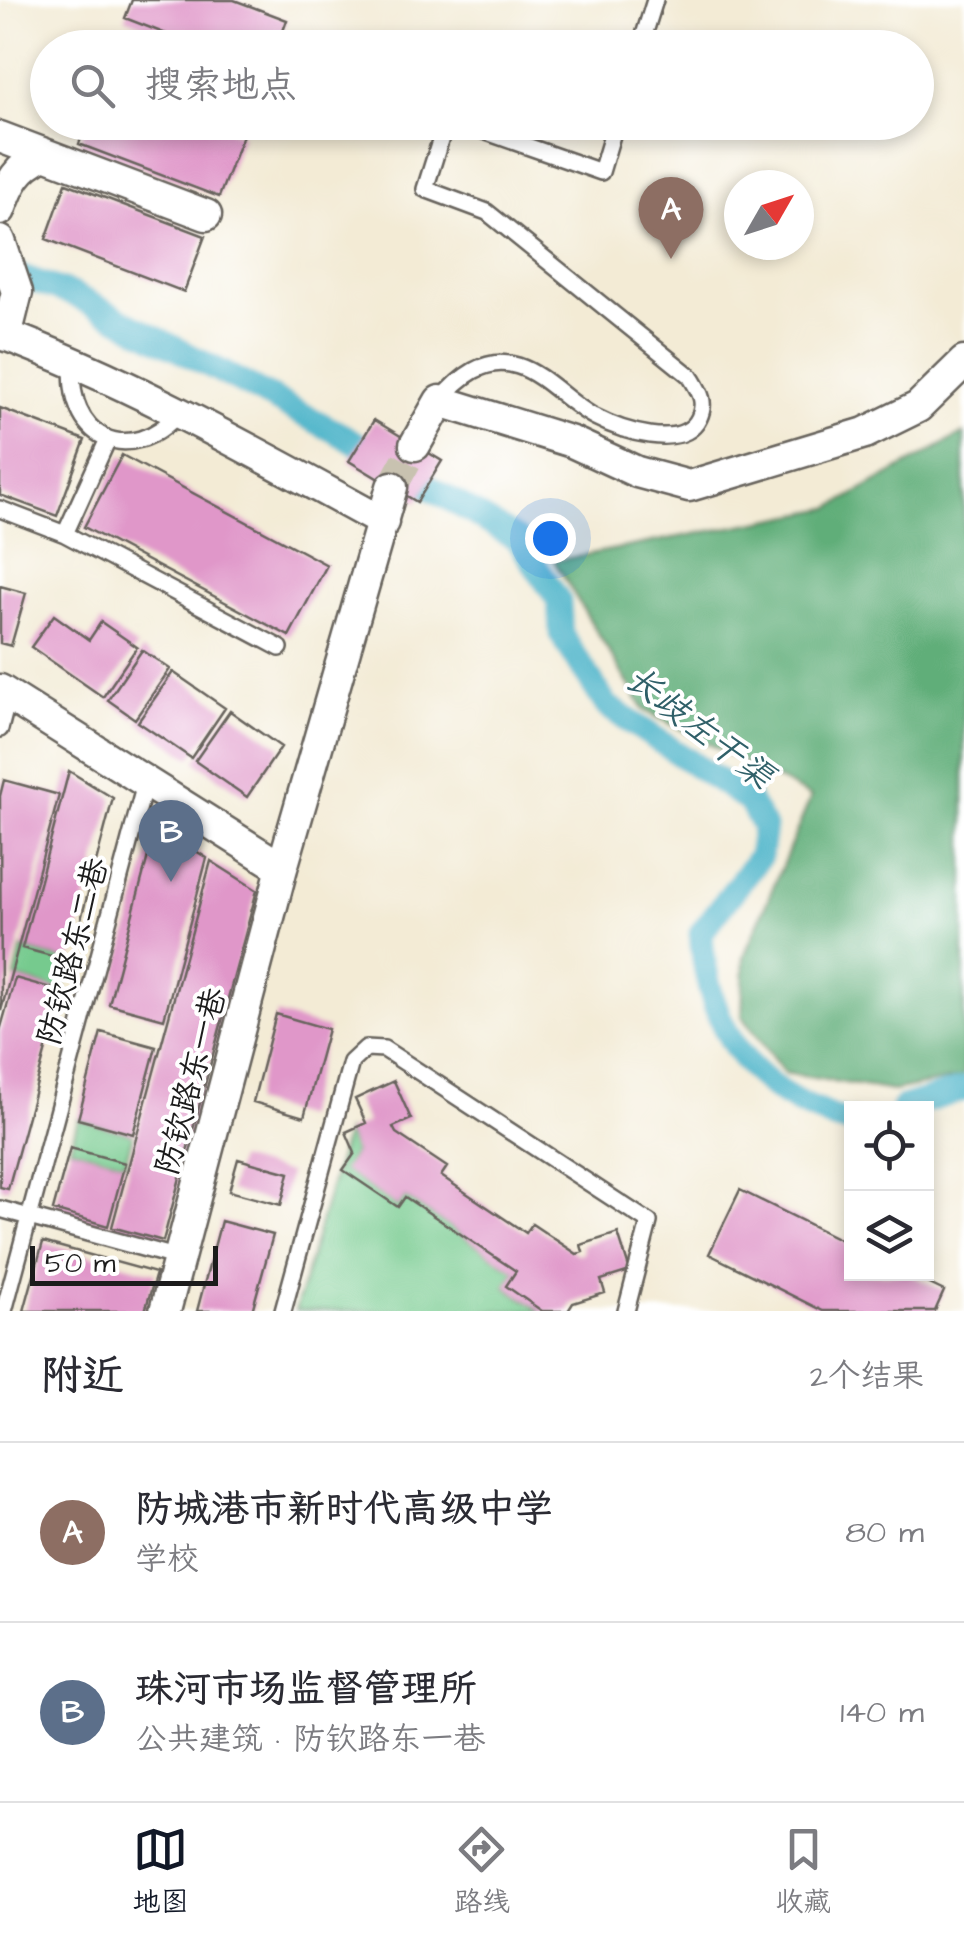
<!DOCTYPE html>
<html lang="zh">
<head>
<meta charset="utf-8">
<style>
  body { margin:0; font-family:"Architects Daughter","LXGW WenKai TC",sans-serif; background:#f2f2f3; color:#2b2b33 }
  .controls { position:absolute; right:30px; bottom:30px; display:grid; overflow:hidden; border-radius:0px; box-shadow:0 5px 15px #0003 }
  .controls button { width:90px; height:90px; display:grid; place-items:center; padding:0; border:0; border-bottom:2px solid #e1e1e2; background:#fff; color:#2b2b33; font:50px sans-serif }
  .compass { position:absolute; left:724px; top:170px; width:90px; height:90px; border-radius:50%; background:#fff; box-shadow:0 5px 15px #0003; rotate:51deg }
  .scale { position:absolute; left:30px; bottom:25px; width:188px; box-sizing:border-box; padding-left:10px; border:5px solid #1c1c1c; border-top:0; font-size:28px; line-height:35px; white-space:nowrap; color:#1c1c1c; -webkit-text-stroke:8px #fff; paint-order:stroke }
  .you { position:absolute; left:550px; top:538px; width:35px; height:35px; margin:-25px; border:8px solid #fff; border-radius:50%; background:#1a73e8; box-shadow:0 0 0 15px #1a73e833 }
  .badge { display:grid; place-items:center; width:65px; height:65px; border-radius:50%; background:#111827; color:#fff; font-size:32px; font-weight:700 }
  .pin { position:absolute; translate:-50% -82px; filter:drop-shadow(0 2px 5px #0008) }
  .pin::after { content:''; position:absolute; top:52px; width:35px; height:30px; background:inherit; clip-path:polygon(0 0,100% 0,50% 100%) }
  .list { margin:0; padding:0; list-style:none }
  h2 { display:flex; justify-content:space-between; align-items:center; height:130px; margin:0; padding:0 40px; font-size:42px }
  h2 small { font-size:32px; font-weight:400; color:#7c7c81 }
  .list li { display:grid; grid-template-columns:65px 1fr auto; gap:30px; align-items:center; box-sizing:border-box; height:180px; padding:0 40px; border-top:2px solid #e1e1e2 }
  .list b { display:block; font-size:38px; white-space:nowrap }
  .list p { margin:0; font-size:32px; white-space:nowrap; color:#7c7c81 }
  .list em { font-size:32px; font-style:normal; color:#7c7c81 }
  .icon { flex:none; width:55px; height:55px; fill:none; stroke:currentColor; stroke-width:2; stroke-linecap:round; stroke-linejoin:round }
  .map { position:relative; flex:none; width:964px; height:1311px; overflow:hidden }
  .search { position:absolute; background:#fff; box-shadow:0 5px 15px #0003; left:30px; right:30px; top:30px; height:110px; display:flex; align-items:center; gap:25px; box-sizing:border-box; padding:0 35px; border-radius:55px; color:#7c7c81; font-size:38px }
  .sheet { height:490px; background:#fff }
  nav { display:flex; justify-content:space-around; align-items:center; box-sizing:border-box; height:140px; border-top:2px solid #e1e1e2; background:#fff; font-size:28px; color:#7c7c81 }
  nav a { display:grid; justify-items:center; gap:5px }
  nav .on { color:#111827 }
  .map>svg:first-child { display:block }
</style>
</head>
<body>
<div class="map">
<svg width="964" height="1311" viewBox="0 0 964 1311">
  <rect width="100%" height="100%" fill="#fff"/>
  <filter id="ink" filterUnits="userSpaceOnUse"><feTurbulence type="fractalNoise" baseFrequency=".01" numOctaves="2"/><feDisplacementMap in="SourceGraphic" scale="20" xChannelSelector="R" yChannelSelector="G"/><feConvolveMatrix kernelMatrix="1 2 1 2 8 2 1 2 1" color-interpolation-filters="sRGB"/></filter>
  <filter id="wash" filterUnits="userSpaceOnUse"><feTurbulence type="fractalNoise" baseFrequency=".0048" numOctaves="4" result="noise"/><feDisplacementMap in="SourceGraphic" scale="40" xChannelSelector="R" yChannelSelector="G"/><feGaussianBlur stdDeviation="2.25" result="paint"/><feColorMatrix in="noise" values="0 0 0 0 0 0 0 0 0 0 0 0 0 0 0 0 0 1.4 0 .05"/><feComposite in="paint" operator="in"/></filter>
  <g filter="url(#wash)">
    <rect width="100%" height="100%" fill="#f3ebd5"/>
    <path fill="#76ca8e" stroke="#497355" stroke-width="2.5" d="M22 948 70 961 62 991 15 978Z
      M78 1119 133 1134 125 1163 70 1148Z
      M346 1132 355 1153 344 1170 398 1207 405 1197 516 1271 506 1287 542 1311H295Z"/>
    <path fill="#60ae79" stroke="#3e654a" stroke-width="2.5" d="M964 433V1077L893 1091 784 1073 742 1017 744 956 811 797 644 710 554 561 830 508Z"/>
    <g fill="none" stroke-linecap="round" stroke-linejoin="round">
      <path stroke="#49b2c8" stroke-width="25" d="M0 269 72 294 344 436 518 540 559 601 561 634 607 706 749 801 764 827 760 856 701 933C706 1008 735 1075 808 1107 822 1112 837 1122 852 1122
        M903 1108 964 1089"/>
    </g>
    <g id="blocks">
      <path fill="#e097c9" d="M132 0H234L287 20 277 48H202L125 18Z
        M87 122H210L243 135 219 197 79 144Z
        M66 183 205 236 184 292 46 239Z
        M0 408 85 440 57 516 0 495Z
        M374 420 442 461 417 502 349 461Z
        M122 455 327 565 289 636 84 527Z
        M0 586 26 593 11 646 0 643Z
        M54 615 89 640 101 622 137 647 103 697 31 647Z
        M142 650 170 669 135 719 108 700Z
        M173 672 225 708 191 758 138 722Z
        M230 711 281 747 247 797 195 761Z
        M69 771 113 798 70 961 22 948Z
        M4 780 59 795 1 1011 0 796Z
        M164 831 207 858 164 1019 109 1004 152 841Z
        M211 861 257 890 163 1241 112 1227Z
        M15 978 62 991 8 1189 0 1187V1031Z
        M276 1014 328 1029 304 1117 253 1102Z
        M101 1032 156 1047 133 1134 78 1119Z
        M394 1081 411 1119 393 1127 396 1133 447 1167 441 1176 526 1233 532 1224 577 1254 583 1252 581 1245 618 1233 630 1271 601 1280 605 1293 573 1303 568 1311H542L506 1286 516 1271 405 1197 398 1207 343 1170 355 1153 346 1132 366 1123 355 1099Z
        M70 1148 125 1163 108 1226 53 1210Z
        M238 1159 289 1173 281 1205 229 1191Z
        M740 1190 851 1245V1274H909L944 1291 935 1311H823L709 1254Z
        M221 1221 273 1235 252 1311H197Z
        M43 1242 156 1273 145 1311H24Z"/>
    </g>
  </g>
  <g filter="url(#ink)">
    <use href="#blocks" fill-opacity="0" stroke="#67645d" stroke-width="2.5"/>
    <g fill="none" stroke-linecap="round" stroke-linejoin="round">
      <path stroke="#c8c2b0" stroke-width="30" stroke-dasharray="30 15" stroke-linecap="butt" d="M392 487 415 445"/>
      <g stroke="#67645d" stroke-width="20">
        <path id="service" d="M640 48 655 0
          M458 122 601 172 616 122
          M73 362C65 437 128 470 180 412
          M440 401C459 378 485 355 518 366 546 375 569 404 595 417 620 430 683 452 699 418 707 401 699 391 690 376L487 212 425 189 446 122
          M0 509 65 534 280 648
          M65 534 108 439
          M0 729 9 694
          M0 1209 179 1258
          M4 1311 146 780
          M283 1311 351 1062 366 1048 384 1049 649 1222 626 1311"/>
      </g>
      <g stroke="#67645d" stroke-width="35">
        <path id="minor" d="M0 137 206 215
          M0 210C10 182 17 167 44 154
          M0 241 17 292 6 336
          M0 333C134 383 258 454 383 522
          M415 445 440 401 572 442 637 472 689 486 865 433 918 407 964 362
          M0 690 282 868 165 1311
          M282 868 392 487"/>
      </g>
      <use href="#service" stroke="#fff" stroke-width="15"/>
      <use href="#minor" stroke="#fff" stroke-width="30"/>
    </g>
  </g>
  <g text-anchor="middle" stroke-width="8" stroke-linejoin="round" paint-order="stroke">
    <g font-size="32" fill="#1c1c1c" stroke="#fff">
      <text transform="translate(72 951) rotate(-75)" y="11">防钦路东二巷</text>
      <text transform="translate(190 1081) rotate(-75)" y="11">防钦路东一巷</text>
    </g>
    <g font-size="35" font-style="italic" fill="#306069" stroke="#fff">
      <text transform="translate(700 727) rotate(38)" y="12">长歧左干渠</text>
    </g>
  </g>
</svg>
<div class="controls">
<button><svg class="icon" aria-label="locate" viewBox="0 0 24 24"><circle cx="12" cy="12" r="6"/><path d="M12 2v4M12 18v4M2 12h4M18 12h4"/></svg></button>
<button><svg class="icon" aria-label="layers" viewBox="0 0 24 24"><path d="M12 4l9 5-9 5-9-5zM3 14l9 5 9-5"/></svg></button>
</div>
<svg class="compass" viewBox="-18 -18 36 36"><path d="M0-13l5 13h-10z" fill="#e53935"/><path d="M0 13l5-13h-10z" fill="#7c7c81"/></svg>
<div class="scale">50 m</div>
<div class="you"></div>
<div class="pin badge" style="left:671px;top:259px;background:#8d6e63">A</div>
<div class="pin badge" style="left:171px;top:882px;background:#5c6f8a">B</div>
<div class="search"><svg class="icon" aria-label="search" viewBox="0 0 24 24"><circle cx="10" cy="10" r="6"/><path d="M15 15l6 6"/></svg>搜索地点</div>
</div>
<section class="sheet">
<h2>附近<small>2个结果</small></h2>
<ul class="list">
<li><span class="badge" style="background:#8d6e63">A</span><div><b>防城港市新时代高级中学</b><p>学校</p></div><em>80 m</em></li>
<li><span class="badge" style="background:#5c6f8a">B</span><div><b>珠河市场监督管理所</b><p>公共建筑 · 防钦路东一巷</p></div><em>140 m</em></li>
</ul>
</section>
<nav>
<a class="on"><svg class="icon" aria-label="map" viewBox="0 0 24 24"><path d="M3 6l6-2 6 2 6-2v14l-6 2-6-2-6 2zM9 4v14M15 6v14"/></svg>地图</a>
<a><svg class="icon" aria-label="directions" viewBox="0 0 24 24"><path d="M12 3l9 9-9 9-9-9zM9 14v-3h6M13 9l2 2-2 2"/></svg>路线</a>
<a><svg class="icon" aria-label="saved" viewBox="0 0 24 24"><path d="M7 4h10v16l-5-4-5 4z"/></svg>收藏</a>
</nav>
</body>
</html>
